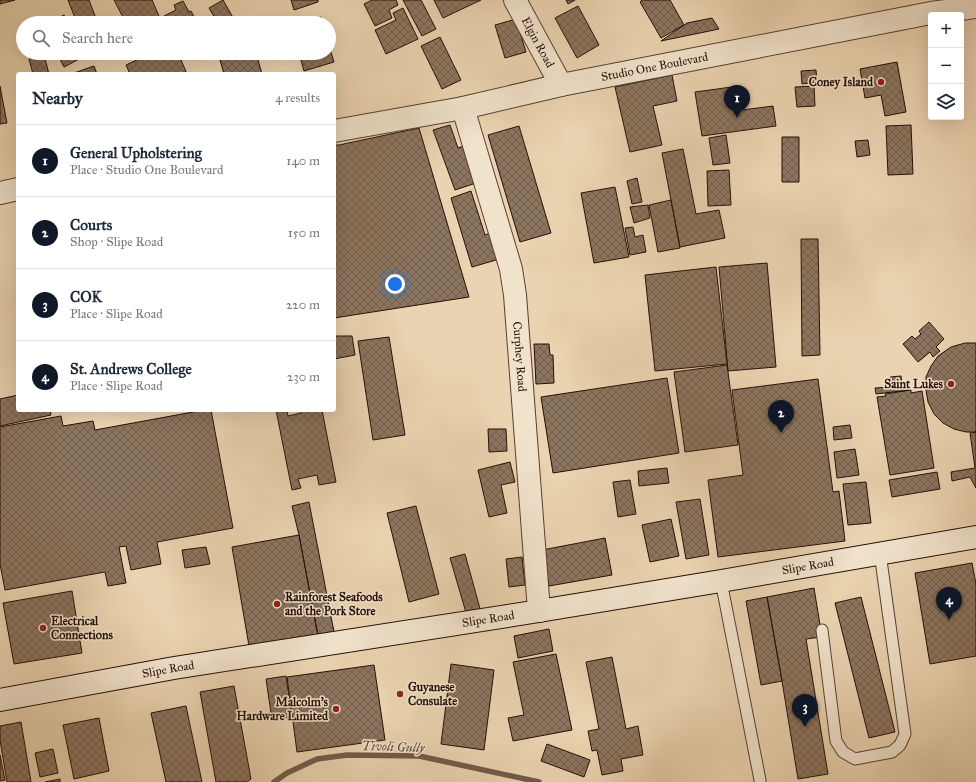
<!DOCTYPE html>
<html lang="en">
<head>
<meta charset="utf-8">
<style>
  body { margin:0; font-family:"IM FELL Great Primer",serif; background:#f6f6f7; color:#1f2937 }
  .controls { position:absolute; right:12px; top:12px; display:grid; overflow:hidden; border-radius:4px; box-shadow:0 4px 16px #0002 }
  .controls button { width:36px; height:36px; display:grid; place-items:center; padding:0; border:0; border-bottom:1px solid #e0e1e3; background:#fff; color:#1f2937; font:20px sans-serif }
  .you { position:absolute; left:395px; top:284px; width:14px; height:14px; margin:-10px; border:3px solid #fff; border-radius:50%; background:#1a73e8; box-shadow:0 0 0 6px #1a73e833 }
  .badge { display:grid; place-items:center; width:26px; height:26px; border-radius:50%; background:#111827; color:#fff; font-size:13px; font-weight:700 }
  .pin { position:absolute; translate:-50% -33px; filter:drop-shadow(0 1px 2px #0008) }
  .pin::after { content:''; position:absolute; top:21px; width:14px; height:12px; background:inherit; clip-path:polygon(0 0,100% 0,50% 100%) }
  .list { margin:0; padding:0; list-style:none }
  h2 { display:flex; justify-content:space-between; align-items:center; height:52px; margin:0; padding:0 16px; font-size:17px }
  h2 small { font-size:13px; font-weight:400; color:#747a83 }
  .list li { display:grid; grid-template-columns:26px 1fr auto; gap:12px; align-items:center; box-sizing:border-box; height:72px; padding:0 16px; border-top:1px solid #e0e1e3 }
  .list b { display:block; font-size:15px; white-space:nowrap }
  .list p { margin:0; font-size:13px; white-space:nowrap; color:#747a83 }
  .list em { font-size:13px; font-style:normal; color:#747a83 }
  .icon { flex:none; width:22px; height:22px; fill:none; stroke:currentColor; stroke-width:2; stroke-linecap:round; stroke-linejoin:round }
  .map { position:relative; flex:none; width:976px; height:782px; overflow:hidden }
  .search { position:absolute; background:#fff; box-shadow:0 4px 16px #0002; left:16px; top:16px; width:320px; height:44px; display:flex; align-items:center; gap:10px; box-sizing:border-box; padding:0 14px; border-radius:22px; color:#747a83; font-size:15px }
  .panel { position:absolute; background:#fff; box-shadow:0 4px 16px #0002; left:16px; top:72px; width:320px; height:340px; border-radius:4px }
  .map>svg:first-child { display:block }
</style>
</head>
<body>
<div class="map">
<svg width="976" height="782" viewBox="0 0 976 782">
  <defs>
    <pattern id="building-cross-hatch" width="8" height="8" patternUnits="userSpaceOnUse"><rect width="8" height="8" fill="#8c755f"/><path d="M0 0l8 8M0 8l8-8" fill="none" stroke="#725e4c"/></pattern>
  </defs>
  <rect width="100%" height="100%" fill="#ead3b0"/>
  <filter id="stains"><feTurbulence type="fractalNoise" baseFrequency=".005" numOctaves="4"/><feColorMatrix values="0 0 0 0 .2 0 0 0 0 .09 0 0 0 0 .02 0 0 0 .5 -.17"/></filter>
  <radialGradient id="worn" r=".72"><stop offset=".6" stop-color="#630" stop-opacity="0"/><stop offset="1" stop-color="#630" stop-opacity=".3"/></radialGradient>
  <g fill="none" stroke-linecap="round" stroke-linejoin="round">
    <path stroke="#735c4a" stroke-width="5.5" d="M274 782 287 773 317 759 347 755 419 756 539 782"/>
  </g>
  <path fill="url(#building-cross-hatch)" stroke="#260f07" d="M0 0H15L0 4Z
    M68 0H89L95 16 77 23Z
    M114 0H152L162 23H126Z
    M223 0 235 21 230 23H218L209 8Z
    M291 0H318V2L294 10Z
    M372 0H396L398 5 389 10 392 18 375 26 364 4Z
    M403 0H421L436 29 422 36Z
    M434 0H481L443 18Z
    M566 0H575L568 4Z
    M642 0H670L684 25 661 38 640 2Z
    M183 1 189 12 191 11 197 23H168L164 16 176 10 174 5Z
    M578 6 599 45 577 58 555 18Z
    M403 8 418 39 386 54 375 30 396 20 393 13Z
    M64 15 68 23H49Z
    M302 17 303 22 321 17 323 23H291L290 20Z
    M712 18 719 29 661 41 687 23Z
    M516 19 526 52 505 58 495 25Z
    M440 37 461 80 442 89 421 46Z
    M329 46 334 62 304 71 299 53H329Z
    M57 53H84L85 56 64 67Z
    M152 53H178L187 74H130L126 65Z
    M218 53H235L236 57 246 54 245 53H256L262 74H224Z
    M44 55 49 74H33L29 59Z
    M897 62 906 112 885 116 881 95 865 98 860 69Z
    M94 66 97 74H71Z
    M816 70 817 82 802 84 801 71Z
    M672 75 677 101 653 106 662 145 630 152 615 87Z
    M0 86 7 123 0 124Z
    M739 86 742 110 773 106 776 126 702 136 695 92Z
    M814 86 815 106 797 107 795 87Z
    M450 125 458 148 469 144 482 181 455 190 433 130Z
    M911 125 913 174 888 175 886 126Z
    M519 126 551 233 520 242 488 135Z
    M419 128 469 297 334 318V145H339Z
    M726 135 730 163 713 165 709 138Z
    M782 137H799V182H782Z
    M868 140 870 155 857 157 855 141Z
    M683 149 696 214 719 210 725 238 680 247 662 153Z
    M729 170 731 205 708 206 707 171Z
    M637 178 642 202 632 204 627 181Z
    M615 187 629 257 594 263 581 193Z
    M471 191 485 235 495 231 503 258 472 267 451 198Z
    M671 200 680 248 658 252 649 205Z
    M648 205 650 218 634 223 630 207Z
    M633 227 635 237 643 235 646 252 630 255 625 228Z
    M801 239H818L820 355 802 356Z
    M767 263 776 367 728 371 719 267Z
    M716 267 727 364 655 371 645 275Z
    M929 322 944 339 936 347 940 351 933 357 930 352 918 362 903 344 912 336 915 339 921 334 919 331Z
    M334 336H352L355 355 334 359Z
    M389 337 405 435 373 440 358 341Z
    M965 343H976V432H966L954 429 943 423 934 414 928 402 926 390V377L931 366 938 356 951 347Z
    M534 344H549L550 355H553L554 383 536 384Z
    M727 365 738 445 685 452 674 372Z
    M901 376 902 383 908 382 909 390 876 394 875 388 891 387 890 377Z
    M667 378 679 453 553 473 541 397Z
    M818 379 833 492 839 491 845 541 718 557 708 480 743 475 732 390Z
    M911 390V393L922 391 934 468 890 475 877 397 886 396 885 394Z
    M18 395V410H50L51 415 0 426V399Z
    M204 410H211L233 528 157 542 161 564 131 570 126 546 119 547 126 583 108 586 105 572 5 590 0 564V427L61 416 63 426 93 421 95 430Z
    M276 410H287L288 416 301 413V410H322L336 482 319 485 317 475 298 479 301 488 292 490Z
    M850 425 852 438 834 440 833 427Z
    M488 429H506L507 451 489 452Z
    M976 432V488L970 477 952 481 951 472 975 468 970 433Z
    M855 449 859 475 837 478 834 452Z
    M510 462 515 482 501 485 507 513 489 517 478 470Z
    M667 468 669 483 639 486 638 471Z
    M937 472 940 489 892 497 889 480Z
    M630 480 636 514 618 517 613 482Z
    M866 482 871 523 848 525 843 484Z
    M700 499 709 555 686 559 676 502Z
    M309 502 334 632 318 636 299 535 292 506Z
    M416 506 439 594 409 602 387 513Z
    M671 519 679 556 650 562 642 525Z
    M299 535 318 636 249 646 232 547Z
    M605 538 612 575 549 586 542 550Z
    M206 547 210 564 185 568 182 550Z
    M465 554 482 616H467L450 558Z
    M522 557 525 585 509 587 506 559Z
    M972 563 976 584V656L930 664 915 573Z
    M814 588 822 637 806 639 828 774 798 779 782 681 767 597Z
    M72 591 82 653 14 664 3 603Z
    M767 597 782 681 761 685 746 601Z
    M861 597 895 732 869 738 835 603Z
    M549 629 553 651 518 658 514 636Z
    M556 654 572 730 513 741 508 718 524 715 513 662Z
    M612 657 626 729 638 726 643 755 621 759 623 771 602 775 597 750 592 751 588 731 599 729 586 662Z
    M451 664 494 670 484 750 441 744Z
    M374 665 385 740 297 752 287 677Z
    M286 676 292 717 272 720 266 679Z
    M234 686 251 779 247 782H216L200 692Z
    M186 706 202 782H166L151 713Z
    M99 718 109 771 74 779 63 725Z
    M21 722 31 782H7L0 740V726Z
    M547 744 590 760 584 777 541 761Z
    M53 749 58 773 40 777 35 753Z
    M0 755 5 780 0 781Z
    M60 779V782H45Z"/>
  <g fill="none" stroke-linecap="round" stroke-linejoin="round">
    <g stroke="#574031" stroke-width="13">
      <path id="service" d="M721 581 760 780
        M822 630 836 741 843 752 855 759 892 752 900 745 905 734 880 553"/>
    </g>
    <g stroke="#574031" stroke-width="24">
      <g id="minor">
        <path id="s1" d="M515 0 561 85"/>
        <path id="s2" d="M463 108 511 269 515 295 539 611"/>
      </g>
    </g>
    <g stroke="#574031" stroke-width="24">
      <g id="tertiary">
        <path id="s3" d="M334 131 463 108 561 85 931 13 976 7"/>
        <path d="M0 193 18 189"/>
      </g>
    </g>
    <g stroke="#260f07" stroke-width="24">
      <g id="secondary">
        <path id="s4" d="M0 700 174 668 539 611 721 581 976 537"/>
      </g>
    </g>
    <use href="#service" stroke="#f1e2cc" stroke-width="11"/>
    <use href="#minor" stroke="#f1e2cc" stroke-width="22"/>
    <use href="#tertiary" stroke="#f1e2cc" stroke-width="22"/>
    <use href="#secondary" stroke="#f1e2cc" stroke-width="22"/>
  </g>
  <g fill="#8f2418" stroke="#f1e2cc" stroke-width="1.5">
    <circle cx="881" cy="82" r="4"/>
    <circle cx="951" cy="384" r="4"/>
    <circle cx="277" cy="604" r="4"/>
    <circle cx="43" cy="628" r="4"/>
    <circle cx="400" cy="694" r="4"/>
    <circle cx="336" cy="709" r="4"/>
  </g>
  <g text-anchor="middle" stroke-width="3" stroke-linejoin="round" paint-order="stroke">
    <g font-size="12" fill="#260f07" stroke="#f1e2cc">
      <text dy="4" stroke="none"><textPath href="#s1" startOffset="48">Elgin Road</textPath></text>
      <text dy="4" stroke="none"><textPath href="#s3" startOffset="327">Studio One Boulevard</textPath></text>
      <text dy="4" stroke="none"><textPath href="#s2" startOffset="256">Curphey Road</textPath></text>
      <text dy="4" stroke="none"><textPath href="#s4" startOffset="819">Slipe Road</textPath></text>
      <text dy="4" stroke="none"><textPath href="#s4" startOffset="495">Slipe Road</textPath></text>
      <text dy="4" stroke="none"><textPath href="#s4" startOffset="171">Slipe Road</textPath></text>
    </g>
    <g font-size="12" font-weight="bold" fill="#260f07" stroke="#f1e2cc" text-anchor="end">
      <text x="873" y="86">Coney Island</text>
      <text x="943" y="388">Saint Lukes</text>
      <text x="285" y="601" text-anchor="start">Rainforest Seafoods<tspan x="285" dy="14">and the Pork Store</tspan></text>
      <text x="51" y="625" text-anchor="start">Electrical<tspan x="51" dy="14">Connections</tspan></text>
      <text x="408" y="691" text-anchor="start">Guyanese<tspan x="408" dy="14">Consulate</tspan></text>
      <text x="328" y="706">Malcolm's<tspan x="328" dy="14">Hardware Limited</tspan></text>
    </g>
    <g font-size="13" font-style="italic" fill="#604939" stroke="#f1e2cc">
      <text transform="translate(393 746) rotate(2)" y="5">Tivoli Gully</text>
    </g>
  </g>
  <rect width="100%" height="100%" filter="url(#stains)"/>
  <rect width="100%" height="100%" fill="url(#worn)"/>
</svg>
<div class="controls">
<button>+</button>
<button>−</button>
<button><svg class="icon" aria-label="layers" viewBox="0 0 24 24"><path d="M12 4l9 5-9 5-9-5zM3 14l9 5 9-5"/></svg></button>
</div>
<div class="you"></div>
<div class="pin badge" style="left:737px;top:118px">1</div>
<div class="pin badge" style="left:781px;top:433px">2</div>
<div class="pin badge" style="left:805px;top:727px">3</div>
<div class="pin badge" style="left:949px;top:620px">4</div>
<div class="search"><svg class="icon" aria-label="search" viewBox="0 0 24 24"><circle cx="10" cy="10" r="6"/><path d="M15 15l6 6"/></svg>Search here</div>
<section class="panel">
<h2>Nearby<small>4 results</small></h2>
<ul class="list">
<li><span class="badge">1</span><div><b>General Upholstering</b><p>Place · Studio One Boulevard</p></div><em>140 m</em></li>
<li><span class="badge">2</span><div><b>Courts</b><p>Shop · Slipe Road</p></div><em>150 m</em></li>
<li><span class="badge">3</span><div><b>COK</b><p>Place · Slipe Road</p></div><em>220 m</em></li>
<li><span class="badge">4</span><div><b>St. Andrews College</b><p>Place · Slipe Road</p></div><em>230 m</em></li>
</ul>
</section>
</div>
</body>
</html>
